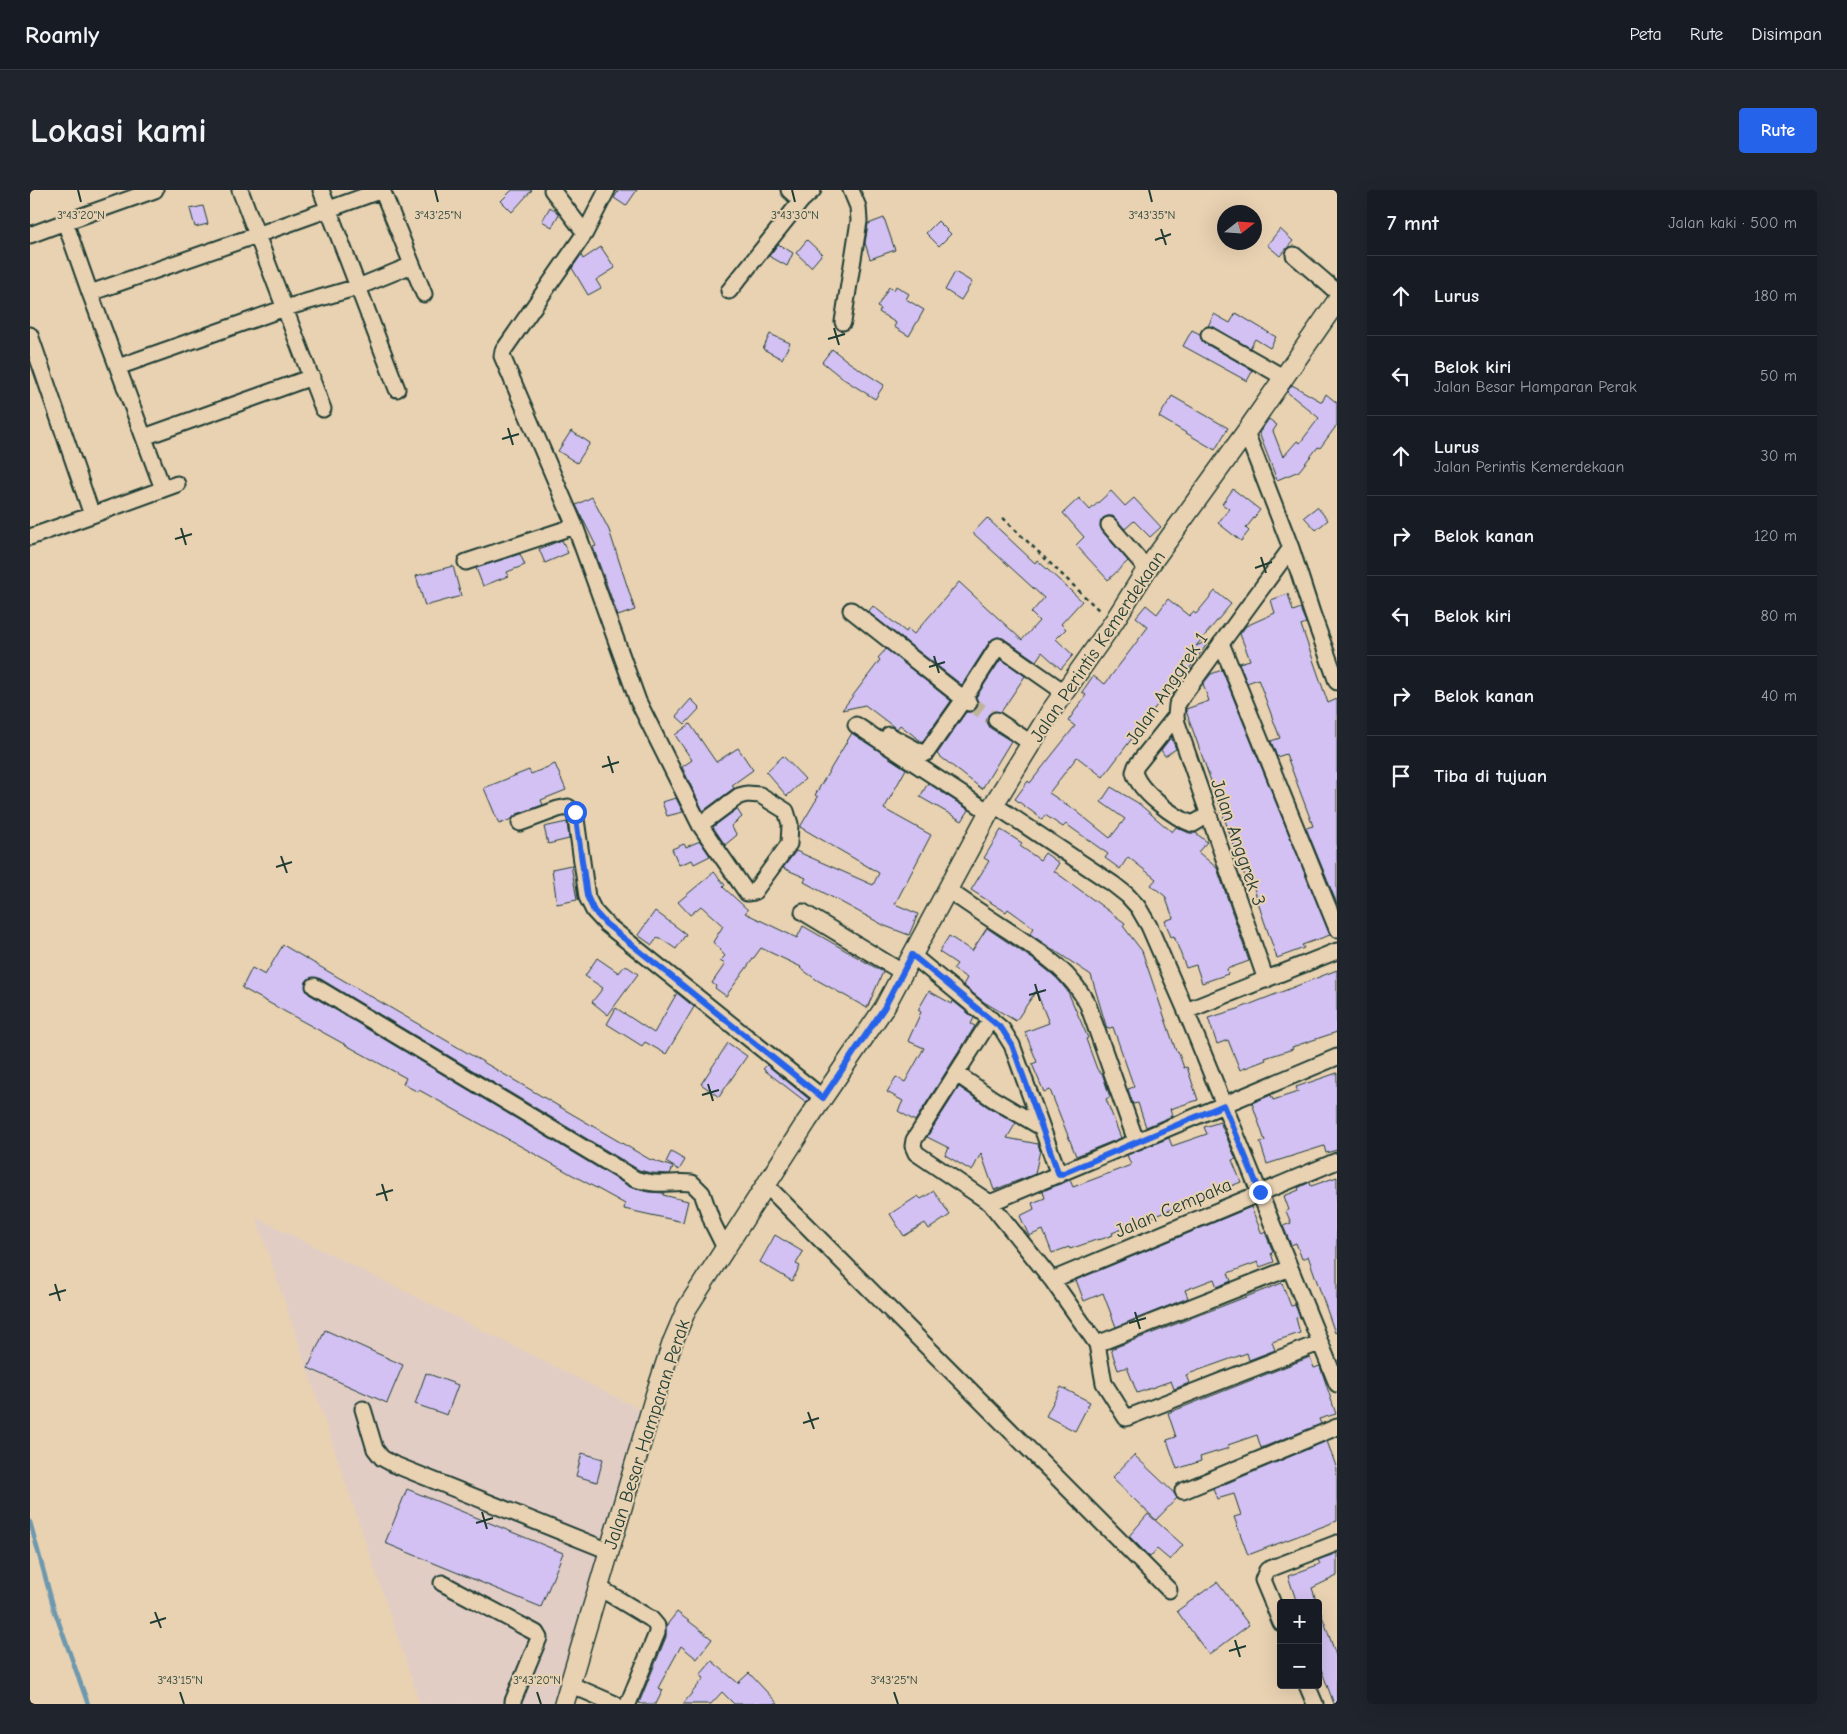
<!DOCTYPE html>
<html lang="id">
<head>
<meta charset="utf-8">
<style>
  body { margin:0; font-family:"Comic Neue",sans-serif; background:#20242c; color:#f1f3f6 }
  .controls { position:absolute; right:15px; bottom:15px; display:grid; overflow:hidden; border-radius:5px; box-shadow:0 5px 20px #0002 }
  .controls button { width:45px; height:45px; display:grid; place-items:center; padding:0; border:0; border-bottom:1px solid #363941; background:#171b24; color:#f1f3f6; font:25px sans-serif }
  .compass { position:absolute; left:1187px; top:15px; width:45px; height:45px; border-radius:50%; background:#171b24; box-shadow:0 5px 20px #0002; rotate:73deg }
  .stop { position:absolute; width:15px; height:15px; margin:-11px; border:4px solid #2563eb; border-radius:50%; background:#fff }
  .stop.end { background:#2563eb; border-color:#fff; box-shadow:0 1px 5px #0008 }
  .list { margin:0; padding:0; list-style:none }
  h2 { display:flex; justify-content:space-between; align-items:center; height:65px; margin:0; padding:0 20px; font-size:21px }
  h2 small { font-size:16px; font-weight:400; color:#9ea1a6 }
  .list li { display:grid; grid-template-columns:32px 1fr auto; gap:15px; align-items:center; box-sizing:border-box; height:80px; padding:0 20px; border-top:1px solid #363941 }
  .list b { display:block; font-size:19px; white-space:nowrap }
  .list p { margin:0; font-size:16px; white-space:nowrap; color:#9ea1a6 }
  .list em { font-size:16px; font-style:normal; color:#9ea1a6 }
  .icon { flex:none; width:28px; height:28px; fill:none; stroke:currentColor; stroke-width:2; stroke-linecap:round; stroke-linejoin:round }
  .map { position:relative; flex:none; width:1307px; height:1514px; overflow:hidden; border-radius:5px }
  header { display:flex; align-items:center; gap:30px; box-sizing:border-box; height:70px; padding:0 25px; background:#171b24; border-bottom:1px solid #363941 }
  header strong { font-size:24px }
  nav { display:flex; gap:28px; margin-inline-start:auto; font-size:18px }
  .intro { display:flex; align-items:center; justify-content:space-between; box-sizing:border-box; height:120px; padding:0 30px }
  h1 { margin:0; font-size:35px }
  .button { padding:12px 22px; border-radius:5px; background:#2563eb; color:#fff; font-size:18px; font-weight:700 }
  main { display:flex; gap:30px; padding:0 30px }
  aside { flex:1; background:#171b24; border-radius:5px; box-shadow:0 5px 20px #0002 }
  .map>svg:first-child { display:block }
</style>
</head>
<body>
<header>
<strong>Roamly</strong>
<nav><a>Peta</a><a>Rute</a><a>Disimpan</a></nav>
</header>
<div class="intro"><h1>Lokasi kami</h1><a class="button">Rute</a></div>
<main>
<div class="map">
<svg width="1307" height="1514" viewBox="0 0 1307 1514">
  <rect width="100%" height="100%" fill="#e9d2b2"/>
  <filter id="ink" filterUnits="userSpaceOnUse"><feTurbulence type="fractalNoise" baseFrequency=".02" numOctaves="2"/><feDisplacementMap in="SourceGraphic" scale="10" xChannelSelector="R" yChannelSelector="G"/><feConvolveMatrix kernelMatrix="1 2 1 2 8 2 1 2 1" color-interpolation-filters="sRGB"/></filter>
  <g filter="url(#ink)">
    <path fill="#e2cdc5" d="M226 1027 615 1222 527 1514H390Z"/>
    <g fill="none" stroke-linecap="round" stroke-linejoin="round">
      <path stroke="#6d98ae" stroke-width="4.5" d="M0 1332 24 1419 58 1514"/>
    </g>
    <path fill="#d2c1f2" stroke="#1f3d34" d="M482 0H502L482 22 471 11Z
      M589 0H607L596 16 584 8Z
      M173 16 178 34 165 37 160 19Z
      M520 17 529 24 522 37 512 31Z
      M854 28 865 60 840 69 835 53 838 34Z
      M908 31 921 44 909 56 896 43Z
      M1250 39 1263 51 1250 66 1237 55Z
      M777 50 792 64 781 77 766 63Z
      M748 54 763 63 757 76 739 66Z
      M571 57 585 78 566 90 571 98 558 105 542 78 551 65 553 69Z
      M925 82 942 92 931 110 915 100Z
      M866 96 879 104 876 109 894 120 879 146 864 137 866 133 849 122 851 119 847 117 859 97 864 100Z
      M1206 123 1246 147 1240 158 1225 149 1220 158 1184 137 1178 136 1184 124 1200 133Z
      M1162 140 1170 144 1171 149 1174 153 1223 180 1217 191 1153 156Z
      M740 144 760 153 752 169 733 159Z
      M802 159 820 173 854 195 845 209 812 188 792 172Z
      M1262 195 1292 212 1296 204 1307 213V235L1290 258 1288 257 1269 281 1247 290 1229 243 1239 229 1247 235 1243 241 1253 267 1267 251 1270 253 1289 228 1257 202Z
      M1142 206 1198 238 1185 260 1129 227Z
      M541 241 560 253 547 273 528 261Z
      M1203 299 1230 320 1216 338 1219 341 1211 351 1188 333 1199 319 1192 314Z
      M1081 301 1095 316 1104 308 1131 337 1120 347 1104 331 1095 339 1083 326H1078L1073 328 1070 336 1072 341 1098 371 1078 390 1046 355 1054 347 1033 323 1049 308 1060 320Z
      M562 307 579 340 605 420 588 426 563 357 566 356 546 315Z
      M1287 317 1298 330 1286 340 1274 327Z
      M957 328 1005 373 1007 370 1052 411 1031 434 1036 439 1026 449 1043 465 1031 479 1012 462 1006 471 973 448 968 447 960 451 932 495 838 422 843 416 876 442 878 439 884 444 929 392 992 450 1009 431 1001 423 1014 408 943 343Z
      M532 350 538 363 515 373 509 359Z
      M490 364 495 375 477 382 478 386 453 396 446 378Z
      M423 376 431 406 395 416 386 386Z
      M1185 401 1201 414 1166 456 1180 450 1151 490 1148 487 1073 587 1047 567 1019 603 1045 620 1080 648 1095 629 1071 612 1081 597 1108 613 1142 642 1146 637 1159 643H1166L1177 652 1168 662 1187 678 1219 771 1197 779 1198 784 1172 793 1166 775 1156 778 1144 746 1141 747 1135 731 1143 728 1135 706 1121 695 1126 689 1098 667 1090 679 1075 668 1078 664 1036 634 1033 637 1015 625 1012 629 985 609 998 591 1000 593 1045 536 1038 531 1056 505 1052 502 1063 486 1075 494 1118 437 1106 427 1116 415 1127 424 1138 409 1159 426 1163 422 1166 424Z
      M1258 404 1263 421 1271 418V421L1276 433 1271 435 1298 513 1307 509V714L1276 638 1283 636 1256 564 1247 567 1241 551 1250 548 1228 489 1217 493 1209 473 1220 470 1210 444 1216 436 1245 423 1241 410Z
      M856 459 921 511 892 552 870 535 867 539 864 537 835 515 812 520 850 470 848 468Z
      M971 469 995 486 971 522 962 521 958 525 957 530 960 538 981 551 952 599 907 564 936 522H942L947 518 948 514 946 507Z
      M1192 480 1300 745 1272 755 1274 758 1247 768 1231 722 1222 691 1217 692 1156 521V519L1179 511 1173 494 1181 484Z
      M661 509 670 518 655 534 646 526Z
      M660 534 686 572 708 558 723 580 702 595 704 598 673 621 652 577 662 570 645 545Z
      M822 543 876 579 854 619 901 645 865 714 888 724 879 745 855 736 774 692 776 688 753 678 766 661 843 695 849 683 770 637 788 607 785 605Z
      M1141 547 1146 559 1135 566 1131 560Z
      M753 566 775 589 757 606 736 582Z
      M525 574 536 600 511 610 513 615 487 624 482 629 469 634 454 598 499 580 501 584Z
      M898 593 939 620 932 631 890 607Z
      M646 608 653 622 637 626 632 612Z
      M707 619 712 627 701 636 707 645 695 655 683 637Z
      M537 632 539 649 518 654 514 637Z
      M971 640 992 653 990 656 1010 670 1015 663 1029 673 1024 681 1095 733 1093 736 1112 761 1146 861H1148L1154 878 1157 877 1168 910 1140 919 1142 926 1116 937 1108 913 1103 914 1098 899 1104 897 1083 837 1077 839 1061 785 1000 744 1004 738 978 719 976 722 941 700 959 671 954 668Z
      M670 651 680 666 664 674 662 670 649 675 642 659 654 654 656 657Z
      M541 675 547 710 527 714 522 679Z
      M684 682 695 695 693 697 718 720 715 723 767 748 773 736 853 782 837 818 787 790 770 778 771 777 731 758 696 806 685 798 686 796 682 793 695 774 690 771 695 766 683 752 693 736 671 716 660 725 648 712Z
      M625 721 656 744 646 759 628 747 622 755 608 745Z
      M957 738 1007 772 1027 788 1038 802 1058 848 1056 849 1067 879 1073 886 1080 907 1076 909 1091 948 1046 966 1020 900 1014 902 1002 874 1007 872 995 842 1019 833 1006 801 986 831 954 812 933 795 937 788 923 779 927 774 909 762 919 746 942 761Z
      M253 755 619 969 643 977 640 984 621 983 609 980 289 788H280L276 792V800L279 804 600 997 618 1002 634 1003 633 1005 658 1011 653 1032 594 1019 595 1014 389 900 388 902 373 894 376 888 212 798 222 778 235 785Z
      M567 768 589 783 595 775 608 784 578 825 562 812 573 798 555 786Z
      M1307 780V842L1262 857 1263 859 1235 868 1236 870 1210 880 1198 850 1187 854 1178 828 1208 819Z
      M899 801 922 814 923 811 944 828 941 834 945 836 885 931 868 921 873 911 857 902 866 887 875 892 894 858 878 851 891 822 888 820Z
      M647 803 664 817 636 864 615 852 612 856 577 834 586 818 624 843Z
      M698 853 717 866 689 907 671 894Z
      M737 875 779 909 776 912 733 879Z
      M1307 883V960L1296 963 1294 956 1237 974 1230 952 1235 951 1222 913 1241 905 1243 910 1268 902 1266 897Z
      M929 897 958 917 986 933 977 948 1008 954 1010 960 1005 984 964 1000 951 963 942 981 915 965 919 958 897 947Z
      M1190 932 1206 969 1202 970 1211 992 1082 1043 1083 1045 1069 1050V1049L1040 1059 1039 1057 1022 1063 1013 1040 999 1046 990 1026 1004 1019 1002 1013 1015 1008 1013 1001 1040 990 1043 997 1101 975 1097 965 1139 948 1142 956 1177 944 1174 937Z
      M641 962 655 970 649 980 636 972Z
      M1307 987V1142L1305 1143 1278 1066 1272 1069 1266 1053 1261 1055 1253 1036 1261 1033 1256 1021 1259 1020 1254 1006 1269 1000 1268 998 1280 992 1281 996Z
      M904 1001 920 1025 899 1039 895 1033 874 1046 860 1024 888 1006 891 1009Z
      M1221 1017 1232 1044 1235 1042 1243 1062 1241 1063 1244 1072 1230 1077 1228 1072 1198 1083 1201 1091 1187 1097 1184 1089 1155 1100 1158 1108 1086 1137 1073 1103 1054 1111 1046 1090Z
      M745 1045 773 1062 766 1074 770 1076 762 1091 730 1072Z
      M1252 1093 1261 1116 1265 1115 1270 1127 1266 1128 1270 1143 1242 1152 1245 1160 1219 1170 1217 1163 1169 1180 1156 1185 1159 1193 1144 1199 1141 1191 1107 1203 1097 1177 1088 1180 1081 1159Z
      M295 1140 373 1175 357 1213 278 1178Z
      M1280 1167 1284 1178 1290 1176 1306 1224 1289 1229 1291 1234 1231 1258 1227 1245 1198 1255 1199 1258 1170 1267 1171 1271 1147 1279 1137 1250 1146 1247 1138 1223Z
      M396 1183 428 1195 417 1225 385 1214Z
      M1031 1197 1060 1212 1045 1241 1016 1226Z
      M1297 1251 1307 1279V1331L1218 1365 1204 1327 1211 1325 1204 1304 1187 1309 1183 1299Z
      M552 1263 573 1269 567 1292 546 1286Z
      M1104 1265 1144 1303 1147 1308 1126 1330 1082 1288Z
      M377 1299 533 1363 511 1417 355 1353Z
      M1118 1324 1153 1355 1140 1370 1127 1359 1120 1367 1099 1346Z
      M1307 1363V1386L1282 1398 1287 1413H1267L1258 1386 1290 1374 1288 1370Z
      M1187 1392 1219 1435 1179 1465 1147 1421Z
      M1288 1420H1290L1307 1468V1514H1304L1288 1471Z
      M647 1422 682 1449 667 1469 651 1456 628 1498 633 1500 626 1514H612L609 1513 636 1447V1436Z
      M682 1471 708 1493 719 1483 748 1514H704L692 1502 681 1514H653L674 1488 670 1485Z"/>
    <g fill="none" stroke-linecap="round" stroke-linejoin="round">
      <path stroke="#c1b499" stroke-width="15" stroke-dasharray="15 8" stroke-linecap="butt" d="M939 513 966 530"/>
      <g stroke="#1f3d34" stroke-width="19">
        <path id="minor" d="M291 0 367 199
          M352 0 394 104
          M522 0 555 43
          M577 0 555 43 473 161 472 166 545 336 608 511 670 635 717 703 724 702 759 654 760 634 756 621 730 605 717 604 709 606 670 635
          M759 0 771 11
          M35 32 125 0
          M0 45 35 32 60 103 227 45 210 0
          M1264 65 1307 102
          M699 101 771 11 783 0
          M60 103 133 299
          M813 132 829 31 828 17 821 0
          M0 145 62 325 0 347
          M1179 145 1253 187
          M88 177 255 118 328 97 382 75
          M293 219 227 45 352 0
          M1216 242 1261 358 1282 423 1307 492
          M114 247 282 187
          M62 325 147 294
          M1079 335 1117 379
          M436 372 545 336
          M821 420 934 509 968 456 1034 502
          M1191 453 1307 739
          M1146 526 1147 533 1236 790
          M966 530 1001 553
          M826 535 959 622
          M859 545 894 564 896 563 934 509 939 513
          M963 614 1083 694 1097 705 1108 717 1119 736 1156 821 1307 1194
          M1178 625 1163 634C1144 628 1109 601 1104 582L1106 576 1146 526 1147 515 1152 507 1261 358
          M490 633 528 619 538 617 545 622 557 707 564 721 576 734 793 908
          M918 700C938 714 959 728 979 741 1010 762 1040 780 1058 815L1106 951
          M773 722 872 782
          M882 765 972 839 982 855 1029 985
          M284 796 605 989C627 997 640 991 662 993L672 1003 683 1034 695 1058
          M1156 821 1307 761
          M961 829 884 950 883 956 886 963 960 1013 1022 1090 1067 1154 1074 1193 1096 1228 1289 1153
          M927 884 963 909 1011 937
          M736 995 1139 1400
          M960 1013 1307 867
          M1022 1090 1307 971
          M1067 1154 1260 1078
          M333 1219 345 1259 352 1268 363 1274 579 1361
          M1153 1301 1307 1237
          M412 1393 506 1443 509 1448 483 1511V1514
          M568 1397 621 1429 627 1436V1443L598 1514
          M1251 1433 1233 1390 1237 1380 1307 1353
          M539 1494 585 1514
          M1277 1495 1285 1514"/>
      </g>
      <g stroke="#1f3d34" stroke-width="22">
        <path id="major" d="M534 1514 625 1206 643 1151 657 1118 777 931 854 818 959 622 1021 521 1083 433 1117 379 1216 242 1307 111"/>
      </g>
      <path stroke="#1f3d34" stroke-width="2.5" stroke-dasharray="4 4" stroke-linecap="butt" d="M973 328 1071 422"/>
      <use href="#minor" stroke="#e9d2b2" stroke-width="15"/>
      <use href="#major" stroke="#e9d2b2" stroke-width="19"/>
    </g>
  </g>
  <g fill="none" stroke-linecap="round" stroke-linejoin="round" filter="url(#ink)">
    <path stroke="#2563eb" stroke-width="6" d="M545 622 557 706 564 721 576 734 793 908 854 818 882 765 972 839 982 855 1029 985 1194 915 1230 1002"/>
  </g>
  <path fill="none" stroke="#1f3d34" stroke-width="2" d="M48 0 51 12M405 0 408 12M762 0 765 12M1119 0 1122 12M1131 39 1136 55M1125 50 1141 44M804 138 809 155M798 149 815 144M478 238 483 255M472 249 489 244M151 338 156 355M145 349 162 344M1231 367 1236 383M1225 378 1242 372M904 466 909 483M899 477 915 472M578 566 583 583M572 577 589 572M251 666 257 683M246 677 262 672M1005 794 1010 811M999 805 1016 800M678 894 683 911M672 905 689 900M352 994 357 1011M346 1005 363 1000M25 1094 30 1111M19 1105 36 1100M1105 1122 1110 1139M1099 1133 1116 1128M778 1222 784 1239M773 1233 789 1228M452 1322 457 1339M446 1333 463 1328M125 1422 131 1438M120 1433 136 1428M1205 1450 1210 1467M1199 1461 1216 1456M150 1502 154 1514M507 1502 511 1514M864 1502 868 1514"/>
  <g text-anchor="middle" stroke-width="4" stroke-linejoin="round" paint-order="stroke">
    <g font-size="19" fill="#1f3d34" stroke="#e9d2b2">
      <text transform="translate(1067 456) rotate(-56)" y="7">Jalan Perintis Kemerdekaan</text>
      <text transform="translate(1136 498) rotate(-56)" y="7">Jalan Anggrek 1</text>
      <text transform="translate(1209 652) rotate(71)" y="7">Jalan Anggrek 3</text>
      <text transform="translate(1143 1017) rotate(-23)" y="7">Jalan Cempaka</text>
      <text transform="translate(616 1244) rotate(-72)" y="7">Jalan Besar Hamparan Perak</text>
    </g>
  </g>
  <g font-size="12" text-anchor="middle" fill="#1f3d34" stroke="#e9d2b2" stroke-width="4" stroke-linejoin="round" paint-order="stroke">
    <text x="51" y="29">3°43'20"N</text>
    <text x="408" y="29">3°43'25"N</text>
    <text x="765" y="29">3°43'30"N</text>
    <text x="1122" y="29">3°43'35"N</text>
    <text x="150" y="1494">3°43'15"N</text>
    <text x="507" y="1494">3°43'20"N</text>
    <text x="864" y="1494">3°43'25"N</text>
  </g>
</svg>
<div class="controls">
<button>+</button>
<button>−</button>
</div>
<svg class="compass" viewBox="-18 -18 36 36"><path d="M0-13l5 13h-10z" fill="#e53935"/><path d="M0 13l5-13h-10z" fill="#9ea1a6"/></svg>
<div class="stop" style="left:545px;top:622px"></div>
<div class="stop end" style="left:1230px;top:1002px"></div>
</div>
<aside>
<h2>7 mnt<small>Jalan kaki · 500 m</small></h2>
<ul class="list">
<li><svg class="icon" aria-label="ahead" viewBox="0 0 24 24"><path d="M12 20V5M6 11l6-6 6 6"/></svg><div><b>Lurus</b></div><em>180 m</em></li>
<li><svg class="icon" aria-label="left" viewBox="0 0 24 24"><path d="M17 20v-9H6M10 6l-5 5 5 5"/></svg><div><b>Belok kiri</b><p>Jalan Besar Hamparan Perak</p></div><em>50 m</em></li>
<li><svg class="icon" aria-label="ahead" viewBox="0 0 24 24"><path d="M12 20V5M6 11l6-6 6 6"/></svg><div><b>Lurus</b><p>Jalan Perintis Kemerdekaan</p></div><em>30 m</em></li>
<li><svg class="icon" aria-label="right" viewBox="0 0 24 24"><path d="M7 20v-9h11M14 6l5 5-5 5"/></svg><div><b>Belok kanan</b></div><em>120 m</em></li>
<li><svg class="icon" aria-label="left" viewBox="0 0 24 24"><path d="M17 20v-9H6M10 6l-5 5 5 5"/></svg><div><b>Belok kiri</b></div><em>80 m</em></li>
<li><svg class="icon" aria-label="right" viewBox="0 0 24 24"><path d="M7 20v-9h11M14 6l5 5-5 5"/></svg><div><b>Belok kanan</b></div><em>40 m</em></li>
<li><svg class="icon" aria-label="arrive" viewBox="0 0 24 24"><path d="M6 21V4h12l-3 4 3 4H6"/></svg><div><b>Tiba di tujuan</b></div></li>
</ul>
</aside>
</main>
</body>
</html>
